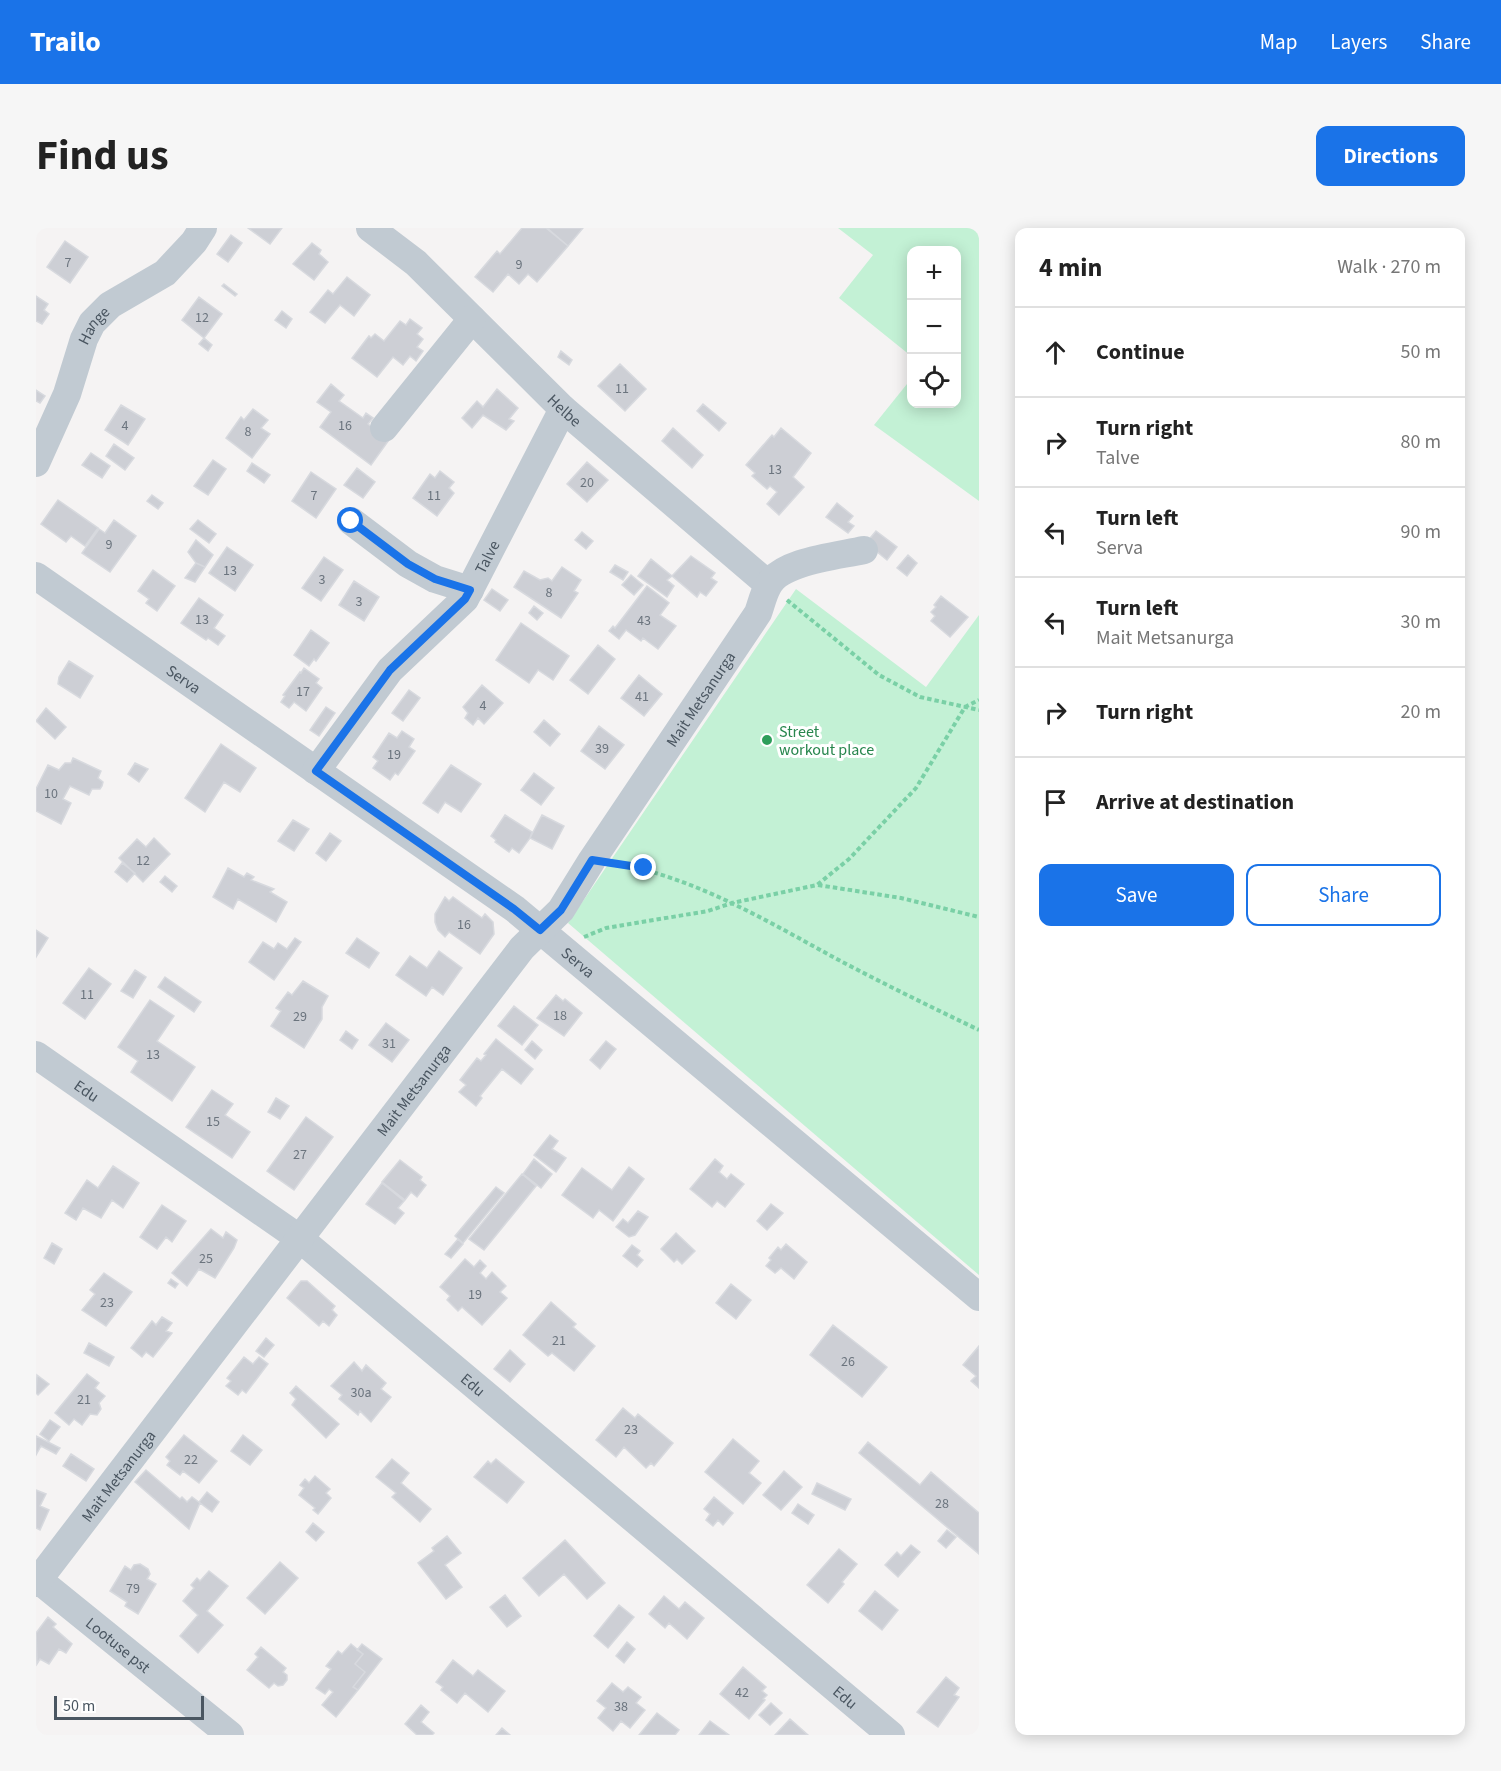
<!DOCTYPE html>
<html lang="en">
<head>
<meta charset="utf-8">
<style>
  body { margin:0; font-family:"Source Sans 3",sans-serif; background:#f6f6f6; color:#222 }
  .controls { position:absolute; right:18px; top:18px; display:grid; overflow:hidden; border-radius:12px; box-shadow:0 3px 15px #0003 }
  .controls button { width:54px; height:54px; display:grid; place-items:center; padding:0; border:0; border-bottom:2px solid #e0e0e0; background:#fff; color:#222; font:30px sans-serif }
  .scale { position:absolute; left:18px; bottom:15px; width:150px; box-sizing:border-box; padding-left:6px; border:3px solid #4a5661; border-top:0; font-size:16px; line-height:21px; white-space:nowrap; color:#4a5661; -webkit-text-stroke:4px #fff; paint-order:stroke }
  .stop { position:absolute; width:18px; height:18px; margin:-14px; border:4px solid #1a73e8; border-radius:50%; background:#fff }
  .stop.end { background:#1a73e8; border-color:#fff; box-shadow:0 2px 6px #0008 }
  .list { margin:0; padding:0; list-style:none }
  h2 { display:flex; justify-content:space-between; align-items:center; height:78px; margin:0; padding:0 24px; font-size:26px }
  h2 small { font-size:20px; font-weight:400; color:#767676 }
  .list li { display:grid; grid-template-columns:39px 1fr auto; gap:18px; align-items:center; box-sizing:border-box; height:90px; padding:0 24px; border-top:2px solid #e0e0e0 }
  .list b { display:block; font-size:22px; white-space:nowrap }
  .list p { margin:0; font-size:20px; white-space:nowrap; color:#767676 }
  .list em { font-size:20px; font-style:normal; color:#767676 }
  .actions { display:flex; gap:12px; padding:18px 24px }
  .actions a { flex:1; padding:14px 0; border:2px solid #1a73e8; border-radius:12px; text-align:center; font-size:21px; color:#1a73e8 }
  .actions .main { background:#1a73e8; color:#fff }
  .icon { flex:none; width:33px; height:33px; fill:none; stroke:currentColor; stroke-width:2; stroke-linecap:round; stroke-linejoin:round }
  .map { position:relative; flex:none; width:943px; height:1507px; overflow:hidden; border-radius:12px }
  header { display:flex; align-items:center; gap:36px; box-sizing:border-box; height:84px; padding:0 30px; background:#1a73e8; color:#fff }
  header strong { font-size:28px }
  nav { display:flex; gap:33px; margin-inline-start:auto; font-size:21px }
  .intro { display:flex; align-items:center; justify-content:space-between; box-sizing:border-box; height:144px; padding:0 36px }
  h1 { margin:0; font-size:42px }
  .button { padding:15px 27px; border-radius:12px; background:#1a73e8; color:#fff; font-size:21px; font-weight:700 }
  main { display:flex; gap:36px; padding:0 36px }
  aside { flex:1; background:#fff; border-radius:12px; box-shadow:0 3px 15px #0003 }
  .map>svg:first-child { display:block }
</style>
</head>
<body>
<header>
<strong>Trailo</strong>
<nav><a>Map</a><a>Layers</a><a>Share</a></nav>
</header>
<div class="intro"><h1>Find us</h1><a class="button">Directions</a></div>
<main>
<div class="map">
<svg width="943" height="1507" viewBox="0 0 943 1507">
  <rect width="100%" height="100%" fill="#f5f3f3"/>
  <path fill="#c3f1d5" d="M802 0H943V273L838 197 875 151 876 176H920V22H876L875 128 803 70 837 27Z
    M760 361 890 459 943 387V1047L532 695Z"/>
  <path fill="#cdcfd5" stroke="#d7d9de" stroke-width="1.5" d="M212 0H246L234 16Z
    M486 0H510L532 18 501 54 492 46 483 56 472 46 457 64 439 49 461 23 464 26Z
    M511 0H547L532 18Z
    M195 7 206 15 192 34 181 26Z
    M29 13 52 29 34 55 11 39Z
    M276 15 285 22 283 26 292 34 278 52 257 36Z
    M311 49 334 67 318 88 304 77 289 95 274 84 292 62 297 66Z
    M188 56 201 66 199 68 186 58Z
    M0 68 12 76 8 82 13 86 6 96 0 93Z
    M163 69 186 86 168 110 146 92Z
    M246 83 256 91 250 100 239 92Z
    M374 91 386 100 381 106 387 111 381 119 387 123 380 133 374 128 367 137 357 129 341 149 316 130 333 108 335 110 339 106 348 113 364 93 370 97Z
    M168 110 176 117 172 123 163 116Z
    M525 123 536 132 533 137 522 129Z
    M584 136 610 161 589 183 562 158Z
    M295 156 308 167 303 173 327 190 330 185 337 190 332 196 353 212 335 237 284 199 295 184 281 174Z
    M461 161 482 180 473 191 478 193 470 202 447 187 436 200 426 190 441 173 447 179Z
    M0 162 9 168 4 175 0 173Z
    M667 176 690 195 683 203 661 183Z
    M85 177 109 191 92 217 69 202Z
    M217 181 232 192 225 200 234 206 216 230 190 210 205 189 208 192Z
    M637 200 667 227 656 240 626 213Z
    M745 200 775 225 757 249 768 259 743 287 731 276 741 264 734 258 731 261 716 248 719 245 710 237 736 207 738 209Z
    M78 216 98 230 89 242 70 228Z
    M55 225 74 238 66 250 46 237Z
    M177 232 190 241 172 267 158 258Z
    M551 234 572 252 551 274 531 256Z
    M216 235 234 247 228 255 211 243Z
    M321 240 339 254 327 270 308 257Z
    M404 243 418 254 413 260 418 265 401 288 377 270 394 246 399 250Z
    M275 244 300 261 280 290 256 273Z
    M116 267 127 275 122 281 111 273Z
    M22 272 62 300 49 318 35 308 30 314 5 296Z
    M801 275 817 288 812 294 818 298 812 305 790 289Z
    M78 292 100 308 74 344 46 325 63 301 69 305Z
    M162 292 180 306 173 315 154 301Z
    M840 303 861 319 851 332 830 315Z
    M546 304 557 313 550 321 539 312Z
    M160 312 177 327 169 339 160 335 152 324Z
    M191 319 217 337 199 363 173 345Z
    M872 327 881 335 871 348 861 340Z
    M655 328 679 345 675 350 681 354 670 368 664 364 661 369 636 348Z
    M288 329 307 342 285 373 266 360Z
    M615 331 636 348 631 352 638 358 631 369 602 348Z
    M160 335 169 339 159 354 149 350Z
    M579 337 592 344 587 352 574 344Z
    M526 339 545 352 538 363 542 365 525 390 478 359 488 343 504 352 512 350 516 353Z
    M117 342 139 358 121 383 110 375 113 371 102 363Z
    M595 347 607 357 598 367 586 357Z
    M318 353 343 369 328 393 303 377Z
    M611 358 633 375 624 387 640 398 622 421 607 410 605 413 590 402 583 411 573 403 577 398 579 400Z
    M456 361 472 372 464 383 448 372Z
    M905 368 932 389 914 409 895 393 899 388 895 384 900 379 898 377Z
    M163 370 187 387 178 400 189 408 182 417 172 410 170 412 145 395Z
    M498 378 507 385 501 392 493 385Z
    M485 395 533 428 517 452 502 442 493 455 460 432Z
    M275 402 293 415 280 433 278 431 273 438 258 427Z
    M562 417 579 431 552 466 534 452Z
    M33 433 57 448 44 470 22 456 23 449Z
    M268 440 283 451 280 455 286 460 270 483 258 474 253 480 245 474 249 468 247 467 264 444 265 445Z
    M603 447 626 466 608 488 585 470Z
    M446 457 467 475 448 496 442 490 437 497 429 490 432 485 427 479Z
    M373 462 384 470 367 493 356 485Z
    M290 479 299 485 283 508 274 502Z
    M10 480 30 499 19 511 0 493Z
    M508 492 524 506 514 518 498 504Z
    M563 498 588 517 569 541 545 523Z
    M366 503 378 511 373 519 379 523 362 547 359 545 354 552 337 540 342 533 337 529 353 505 361 510Z
    M185 516 220 540 204 564 188 554 169 584 149 570Z
    M37 530 65 543 62 550 67 554 66 558 64 561H56L53 567 34 558 27 571 35 575 25 596 0 583V561L12 537 23 542 29 535H35Z
    M99 535 112 541 103 554 92 546Z
    M415 537 445 556 425 584 409 574 402 585 387 575Z
    M498 545 518 560 505 577 485 562Z
    M469 587 496 604 494 610 483 625 476 620 473 624 459 614 460 612 455 608Z
    M506 587 528 598 516 621 494 610Z
    M257 592 273 601 258 623 242 613Z
    M294 605 305 613 290 633 280 625Z
    M118 610 134 626 107 654 83 630 101 611 110 619Z
    M86 635 99 645 91 654 79 644Z
    M192 640 208 649 211 645 218 649 215 652 238 661 234 664 251 674 240 694 202 671 197 681 177 669Z
    M129 648 141 658 136 664 124 654Z
    M409 669 413 673 417 669 446 690 449 686 457 694 458 706 444 726 413 704 409 709 402 702 399 694V686Z
    M0 702 12 710 0 729Z
    M259 710 265 714 238 752 213 734 227 714 238 721 242 715 251 721Z
    M321 710 343 725 333 740 310 725Z
    M403 723 426 740 407 767 396 759 390 768 360 747 374 728 391 740Z
    M53 740 75 756 49 791 27 775Z
    M99 742 110 749 97 770 85 763Z
    M129 749 165 774 158 784 122 759Z
    M267 753 292 768 286 779V791L268 820 235 798 245 783 240 780 252 764 256 767Z
    M520 767 527 773 529 771 546 785 528 808 501 790Z
    M114 772 138 788 121 813 159 839 136 873 95 844 102 833 82 819Z
    M478 778 502 797 486 817 462 798Z
    M350 795 373 812 356 834 333 817Z
    M310 803 322 812 316 821 304 812Z
    M460 811 497 841 485 856 466 841 444 868 446 870 440 878 423 864 430 857 424 852 441 830 445 833 450 827 448 826Z
    M496 813 506 822 499 831 489 822Z
    M570 813 580 821 564 841 554 832Z
    M176 862 197 876 189 887 214 904 196 930 150 899Z
    M240 870 253 878 244 891 232 884Z
    M270 889 297 909 258 962 231 943Z
    M514 907 522 913 516 921 530 930 520 944 498 927Z
    M498 931 516 946 505 960 487 946Z
    M679 931 687 938 683 944 691 951 695 946 708 956 689 979 681 973 676 979 654 961Z
    M364 932 386 949 384 952 390 957 381 969 375 964 369 972 346 954Z
    M77 938 103 955 87 980 76 972 65 990 47 980 40 992 29 985 51 952 62 960Z
    M593 939 608 951 577 993 563 982 557 990 526 967 546 940 576 962Z
    M486 946 500 958 448 1022 433 1011Z
    M346 955 368 973 362 980 368 985 359 996 330 976Z
    M460 959 468 965 427 1015 419 1008Z
    M735 976 747 985 731 1002 721 993Z
    M126 977 150 993 136 1014 130 1009 121 1021 104 1009Z
    M602 983 612 989 599 1007 593 1009 580 999 587 991 592 995Z
    M175 1001 187 1010 190 1004 201 1012 198 1020 179 1050 163 1041 151 1058 136 1045Z
    M640 1005 659 1023 646 1036 641 1031 638 1034 625 1021Z
    M422 1011 427 1016 415 1030 409 1026Z
    M16 1015 26 1021 18 1036 8 1030Z
    M750 1016 771 1034 758 1051 745 1040 739 1045 730 1038 735 1032 733 1030 742 1019 745 1022Z
    M596 1017 604 1023 601 1027 607 1032 601 1039 587 1028Z
    M429 1031 438 1039 444 1032 450 1038 444 1045 450 1051 456 1044 470 1058 464 1064 471 1070 446 1097 426 1079 422 1083 411 1072 414 1068 404 1059Z
    M68 1045 96 1064 70 1098 46 1082 59 1066 54 1062Z
    M135 1051 142 1056 139 1060 132 1055Z
    M265 1053H271L299 1078 296 1082 301 1087 293 1098 287 1093 283 1098 251 1070Z
    M695 1056 715 1072 700 1091 680 1075Z
    M515 1074 540 1096 537 1099 559 1118 538 1143 516 1125 512 1128 487 1107Z
    M126 1089 136 1095 130 1103 136 1105 117 1129 110 1124 106 1129 95 1120 116 1093 120 1097Z
    M797 1097 851 1139 826 1169 774 1127Z
    M230 1110 238 1117 228 1129 220 1123Z
    M53 1115 78 1129 73 1138 48 1125Z
    M943 1118V1160L935 1153 940 1148 927 1137Z
    M474 1122 489 1136 474 1154 458 1141Z
    M208 1129 217 1136 223 1129 232 1136 210 1165 206 1162 202 1167 190 1158 195 1153 191 1150Z
    M318 1134 326 1143 330 1137 350 1155 345 1161 355 1169 335 1194 324 1183 322 1187 316 1182 303 1171 306 1167 295 1158Z
    M51 1146 63 1155 59 1160 69 1168 63 1175 65 1181 61 1187 54 1186 46 1197 38 1191 33 1197 19 1185Z
    M1 1147 13 1156 2 1167 0 1165Z
    M260 1158 303 1196 290 1210 256 1177 260 1171 254 1165Z
    M587 1180 599 1190 602 1186 637 1215 618 1238 615 1235 610 1240 588 1219 580 1229 560 1212Z
    M14 1192 24 1199 13 1213 4 1206Z
    M148 1207 181 1233 163 1255 147 1243 144 1247 131 1237 134 1233 130 1229Z
    M207 1207 226 1222 214 1237 195 1223Z
    M0 1208 24 1220 20 1226 5 1218 0 1227Z
    M697 1211 723 1233 713 1245 725 1255 707 1276 669 1244Z
    M832 1214 884 1257 895 1244 943 1285V1326L823 1225Z
    M35 1226 58 1241 50 1253 27 1238Z
    M356 1231 373 1245 365 1255 395 1281 384 1294 356 1269 360 1265 340 1249Z
    M460 1231 488 1254 471 1275 438 1249 452 1233 455 1236Z
    M110 1242 144 1271 146 1269 151 1274 156 1269 164 1275 153 1301 99 1254Z
    M748 1243 766 1259 745 1282 727 1267Z
    M279 1248 294 1261 290 1265 295 1270 282 1286 277 1282 279 1280 263 1267 268 1260 264 1257 269 1251 273 1255Z
    M781 1255 815 1271 809 1282 776 1266Z
    M0 1262 10 1266 4 1278 13 1282 4 1302 0 1300Z
    M171 1264 183 1274 176 1284 163 1274Z
    M678 1269 697 1285 687 1297 682 1292 677 1298 670 1292 674 1286 668 1281Z
    M762 1276 778 1287 772 1296 756 1285Z
    M277 1295 288 1304 280 1313 270 1304Z
    M911 1302 920 1309 910 1320 902 1313Z
    M411 1308 425 1325 409 1337 426 1359 410 1371 382 1335 398 1323 396 1320Z
    M529 1312 569 1355 551 1371 528 1346 503 1368 487 1350Z
    M875 1317 884 1324 862 1349 849 1337 861 1324 865 1328Z
    M803 1321 821 1336 806 1354 808 1356 792 1375 771 1357Z
    M244 1334 262 1350 229 1386 211 1370Z
    M104 1336 112 1341 114 1346 111 1351 120 1356 102 1386 89 1378 91 1374 74 1363 89 1338 95 1342 98 1337Z
    M173 1343 192 1358 171 1383 187 1397 162 1425 144 1408 162 1387 147 1373 158 1360 155 1357 161 1350 164 1353Z
    M839 1363 862 1382 846 1402 823 1383Z
    M469 1367 485 1388 471 1399 454 1379Z
    M628 1368 643 1381 649 1374 668 1390 651 1411 633 1395 629 1400 613 1386Z
    M583 1377 598 1389 572 1420 558 1408Z
    M12 1389 20 1396 17 1399 36 1416 30 1425 23 1421 13 1436 4 1431 1 1436 0 1405Z
    M591 1414 599 1421 588 1435 580 1428Z
    M315 1416 327 1426 319 1436 329 1444 317 1459 322 1462 300 1489 286 1477 297 1464 293 1461 289 1466 280 1460 295 1441 290 1438 302 1423 306 1426Z
    M326 1416 346 1431 322 1462 317 1459 329 1444 319 1436 327 1426 321 1422Z
    M225 1419 250 1440 247 1444 251 1447V1452L247 1457 242 1458 238 1455 233 1460 211 1442 222 1429 219 1426Z
    M417 1432 437 1448 442 1442 469 1463 452 1484 429 1465 421 1475 405 1462 407 1459 400 1454Z
    M707 1439 730 1459 726 1463 731 1467 727 1471 729 1472 713 1491 684 1466Z
    M910 1449 923 1460 918 1467 923 1469 902 1499 881 1484Z
    M576 1455 587 1464 592 1459 605 1469 600 1475 609 1482 594 1500 585 1493 577 1503 562 1490 570 1480 561 1473Z
    M735 1475 746 1485 734 1497 723 1487Z
    M385 1477 393 1484 385 1494 398 1505 396 1507H381L369 1496Z
    M621 1485 643 1502 639 1507H603Z
    M754 1491 772 1507H739Z
    M674 1493 693 1507H663Z
    M466 1500 474 1507H460Z"/>
  <g fill="none" stroke-linecap="round" stroke-linejoin="round">
    <path stroke="#7ad0a6" stroke-width="4" stroke-dasharray="4.5 3" stroke-linecap="butt" d="M751 372 843 447 884 469 943 482
      M581 636C658 649 731 693 799 730 846 755 895 779 943 802
      M782 657 865 670 943 689
      M548 709 570 700 672 683 696 675 781 657 813 631 880 560 929 479 943 472"/>
    <g stroke="#c1cad2" stroke-width="28">
      <path id="s1" d="M334 0 380 35 527 181 732 356"/>
      <path d="M348 200 436 91"/>
      <path id="s2" d="M0 235 31 166 48 111 56 95 74 77 129 45 158 14 167 0"/>
      <path d="M315 293 372 336 399 351 434 362"/>
      <path id="s3" d="M0 348 479 681 943 1069"/>
      <path id="s4" d="M280 543 354 442 429 371 527 181"/>
      <path id="s5" d="M0 827 263 1010 855 1507"/>
      <path id="s6" d="M0 1350 194 1507"/>
      <path id="s7" d="M0 1355 486 720 525 682 556 632 722 385C725 377 727 367 732 358 744 333 802 328 828 322"/>
    </g>
  </g>
  <g fill="none" stroke-linecap="round" stroke-linejoin="round">
    <path stroke="#1a73e8" stroke-width="8" d="M315 293 372 336 399 351 434 362 429 371 354 442 280 543 478 681 504 702 525 682 556 632 608 640"/>
  </g>
  <circle fill="#2e9e5b" stroke="#fff" stroke-width="2" cx="731" cy="512" r="6"/>
  <g text-anchor="middle" stroke-width="6" stroke-linejoin="round" paint-order="stroke">
    <g font-size="14" fill="#6b747e">
      <text x="32" y="39">7</text>
      <text x="483" y="41">9</text>
      <text x="166" y="94">12</text>
      <text x="586" y="165">11</text>
      <text x="89" y="202">4</text>
      <text x="309" y="202">16</text>
      <text x="212" y="208">8</text>
      <text x="739" y="246">13</text>
      <text x="551" y="259">20</text>
      <text x="278" y="272">7</text>
      <text x="398" y="272">11</text>
      <text x="73" y="321">9</text>
      <text x="194" y="347">13</text>
      <text x="286" y="356">3</text>
      <text x="513" y="369">8</text>
      <text x="323" y="378">3</text>
      <text x="166" y="396">13</text>
      <text x="608" y="397">43</text>
      <text x="267" y="468">17</text>
      <text x="606" y="473">41</text>
      <text x="447" y="482">4</text>
      <text x="566" y="525">39</text>
      <text x="358" y="531">19</text>
      <text x="15" y="570">10</text>
      <text x="107" y="637">12</text>
      <text x="428" y="701">16</text>
      <text x="51" y="771">11</text>
      <text x="524" y="792">18</text>
      <text x="264" y="793">29</text>
      <text x="353" y="820">31</text>
      <text x="117" y="831">13</text>
      <text x="177" y="898">15</text>
      <text x="264" y="931">27</text>
      <text x="170" y="1035">25</text>
      <text x="439" y="1071">19</text>
      <text x="71" y="1079">23</text>
      <text x="523" y="1117">21</text>
      <text x="812" y="1138">26</text>
      <text x="325" y="1169">30a</text>
      <text x="48" y="1176">21</text>
      <text x="595" y="1206">23</text>
      <text x="155" y="1236">22</text>
      <text x="906" y="1280">28</text>
      <text x="97" y="1365">79</text>
      <text x="706" y="1469">42</text>
      <text x="585" y="1483">38</text>
    </g>
    <g font-size="16" fill="#4a5661" stroke="#fff">
      <text dy="6" stroke="none"><textPath href="#s2" startOffset="150">Hange</textPath></text>
      <text dy="6" stroke="none"><textPath href="#s1" startOffset="267">Helbe</textPath></text>
      <text dy="6" stroke="none"><textPath href="#s4" startOffset="276">Talve</textPath></text>
      <text dy="6" stroke="none"><textPath href="#s3" startOffset="180">Serva</textPath></text>
      <text dy="6" stroke="none"><textPath href="#s7" startOffset="1107">Mait Metsanurga</textPath></text>
      <text dy="6" stroke="none"><textPath href="#s3" startOffset="666">Serva</textPath></text>
      <text dy="6" stroke="none"><textPath href="#s5" startOffset="62">Edu</textPath></text>
      <text dy="6" stroke="none"><textPath href="#s7" startOffset="621">Mait Metsanurga</textPath></text>
      <text dy="6" stroke="none"><textPath href="#s5" startOffset="548">Edu</textPath></text>
      <text dy="6" stroke="none"><textPath href="#s7" startOffset="135">Mait Metsanurga</textPath></text>
      <text dy="6" stroke="none"><textPath href="#s6" startOffset="106">Lootuse pst</textPath></text>
      <text dy="6" stroke="none"><textPath href="#s5" startOffset="1034">Edu</textPath></text>
    </g>
    <g font-size="16" fill="#27864d" stroke="#fff" text-anchor="start">
      <text x="743" y="509">Street<tspan x="743" dy="18">workout place</tspan></text>
    </g>
  </g>
</svg>
<div class="controls">
<button>+</button>
<button>−</button>
<button><svg class="icon" aria-label="locate" viewBox="0 0 24 24"><circle cx="12" cy="12" r="6"/><path d="M12 2v4M12 18v4M2 12h4M18 12h4"/></svg></button>
</div>
<div class="scale">50 m</div>
<div class="stop" style="left:315px;top:293px"></div>
<div class="stop end" style="left:608px;top:640px"></div>
</div>
<aside>
<h2>4 min<small>Walk · 270 m</small></h2>
<ul class="list">
<li><svg class="icon" aria-label="ahead" viewBox="0 0 24 24"><path d="M12 20V5M6 11l6-6 6 6"/></svg><div><b>Continue</b></div><em>50 m</em></li>
<li><svg class="icon" aria-label="right" viewBox="0 0 24 24"><path d="M7 20v-9h11M14 6l5 5-5 5"/></svg><div><b>Turn right</b><p>Talve</p></div><em>80 m</em></li>
<li><svg class="icon" aria-label="left" viewBox="0 0 24 24"><path d="M17 20v-9H6M10 6l-5 5 5 5"/></svg><div><b>Turn left</b><p>Serva</p></div><em>90 m</em></li>
<li><svg class="icon" aria-label="left" viewBox="0 0 24 24"><path d="M17 20v-9H6M10 6l-5 5 5 5"/></svg><div><b>Turn left</b><p>Mait Metsanurga</p></div><em>30 m</em></li>
<li><svg class="icon" aria-label="right" viewBox="0 0 24 24"><path d="M7 20v-9h11M14 6l5 5-5 5"/></svg><div><b>Turn right</b></div><em>20 m</em></li>
<li><svg class="icon" aria-label="arrive" viewBox="0 0 24 24"><path d="M6 21V4h12l-3 4 3 4H6"/></svg><div><b>Arrive at destination</b></div></li>
</ul>
<div class="actions"><a class="main">Save</a><a>Share</a></div>
</aside>
</main>
</body>
</html>
